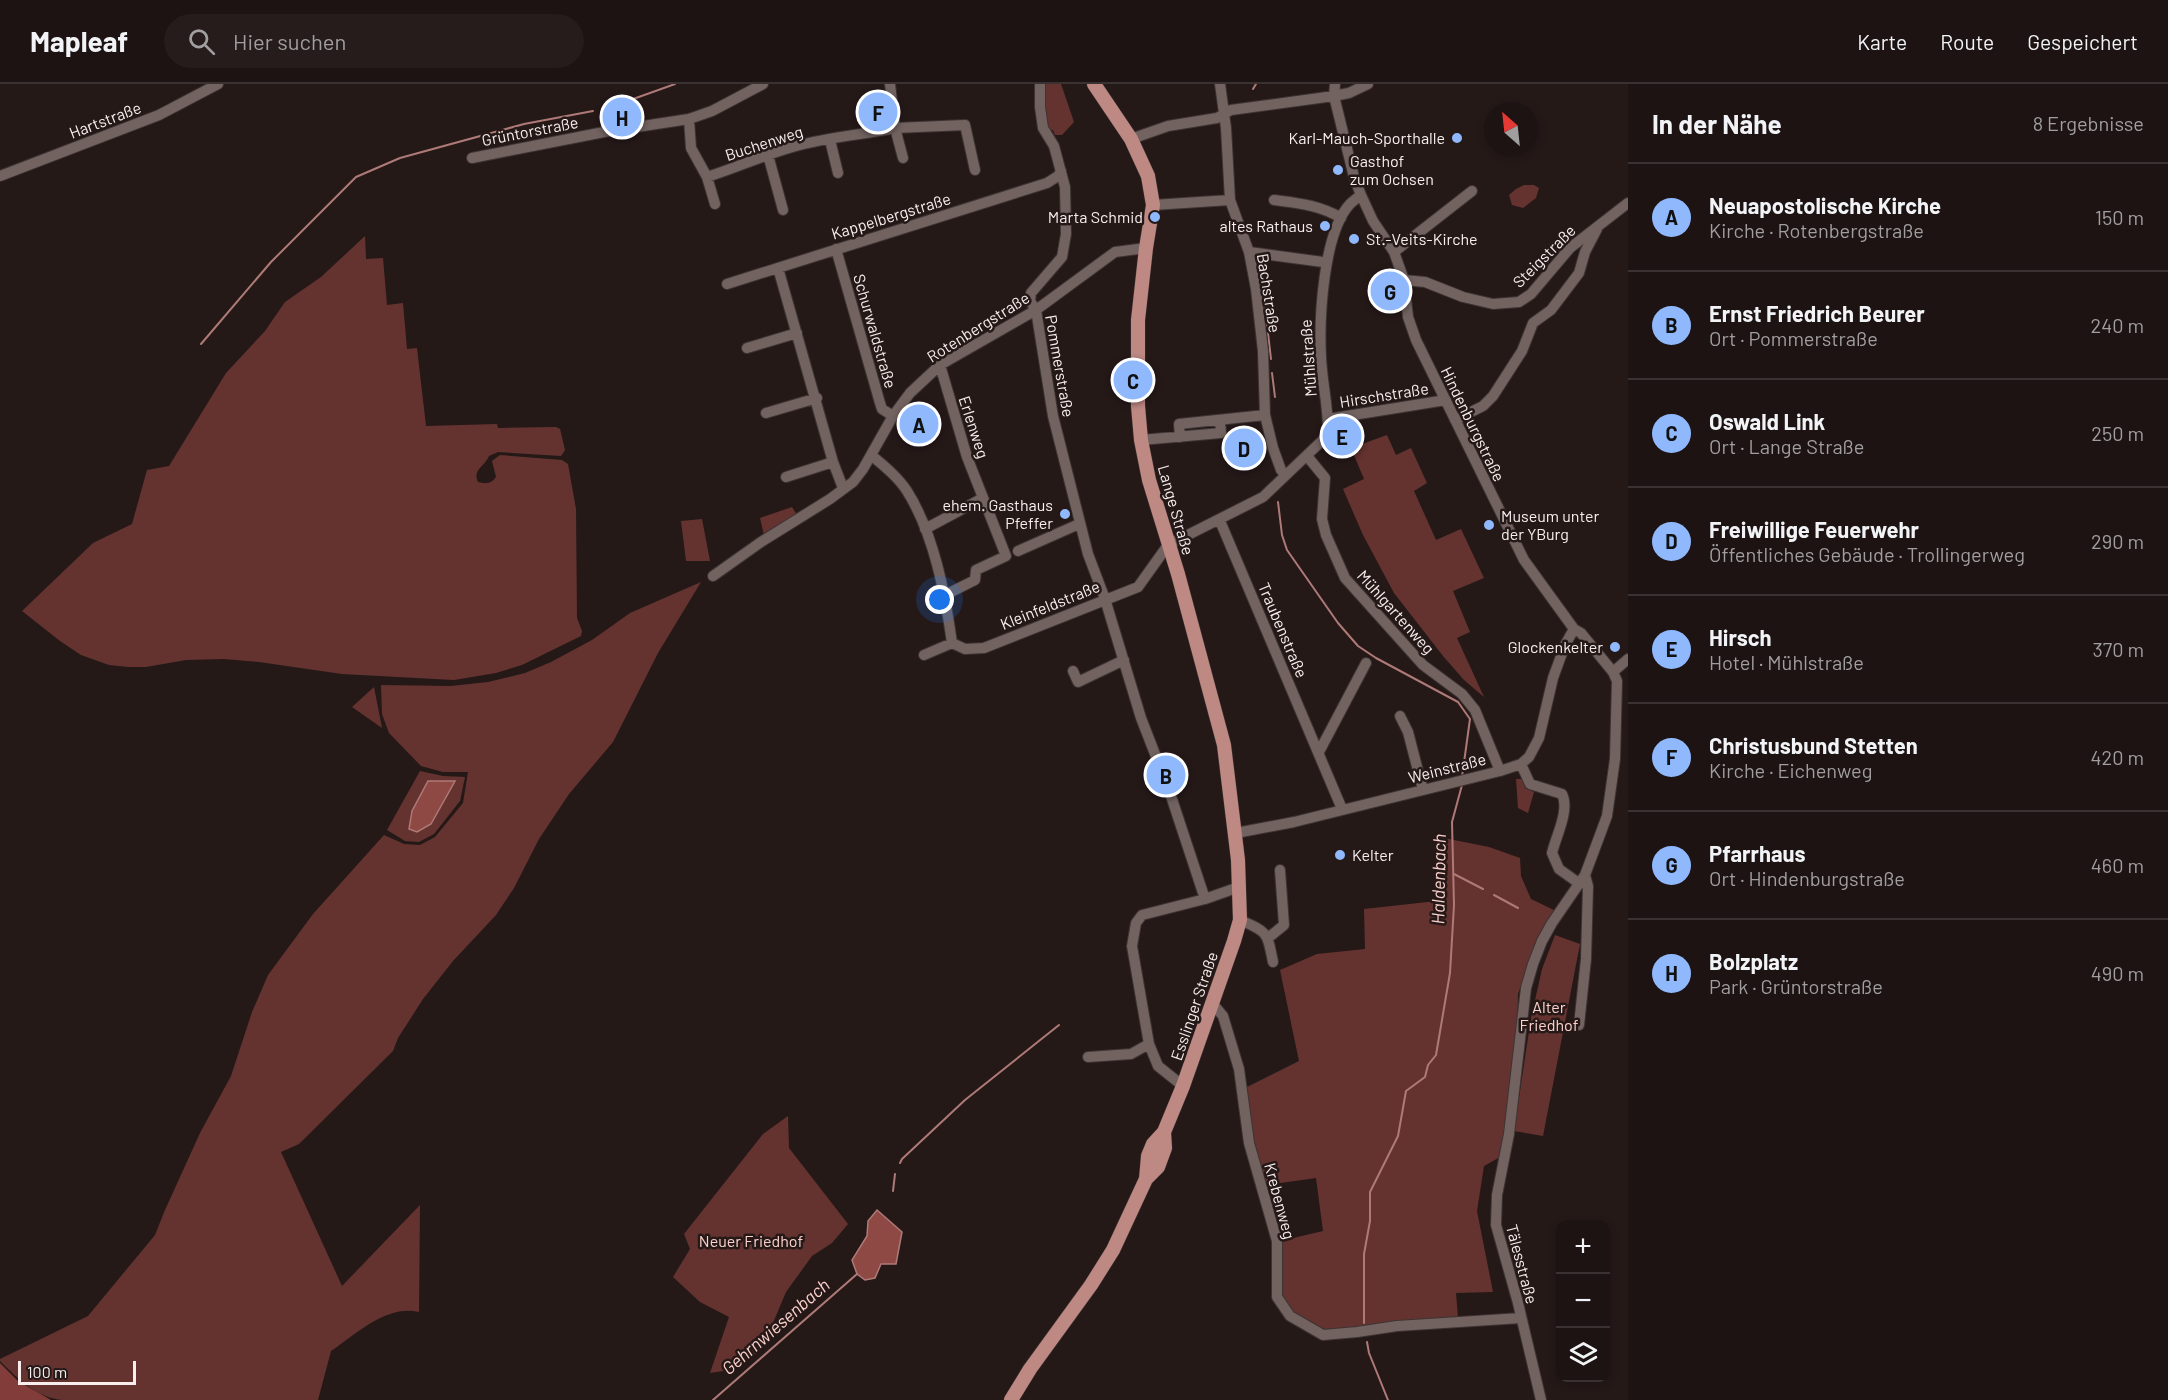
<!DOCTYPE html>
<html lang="de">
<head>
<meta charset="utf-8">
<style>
  body { margin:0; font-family:Barlow,sans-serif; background:#251c1b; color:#f1f3f6 }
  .controls { position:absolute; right:18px; bottom:18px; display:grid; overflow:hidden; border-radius:12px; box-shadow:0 3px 9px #0003 }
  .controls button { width:54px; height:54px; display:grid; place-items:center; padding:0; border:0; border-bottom:2px solid #3a3232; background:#1c1312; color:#f1f3f6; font:30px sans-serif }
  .compass { position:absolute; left:1484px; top:18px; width:54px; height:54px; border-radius:50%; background:#1c1312; box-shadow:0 3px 9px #0003; rotate:333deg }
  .scale { position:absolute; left:18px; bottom:15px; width:118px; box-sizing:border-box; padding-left:6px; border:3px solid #f7eeed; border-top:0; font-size:16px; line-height:21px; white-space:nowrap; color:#f7eeed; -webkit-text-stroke:4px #251918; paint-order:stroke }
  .you { position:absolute; left:940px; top:516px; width:21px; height:21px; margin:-15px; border:4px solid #fff; border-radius:50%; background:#1a73e8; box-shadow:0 0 0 9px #1a73e833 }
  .badge { display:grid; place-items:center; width:39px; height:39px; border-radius:50%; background:#8fb8fd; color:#111; font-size:20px; font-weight:700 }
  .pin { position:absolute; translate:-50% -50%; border:3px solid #fff; box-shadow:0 2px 6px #0006 }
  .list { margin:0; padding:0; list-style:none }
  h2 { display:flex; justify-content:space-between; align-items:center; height:78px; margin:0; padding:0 24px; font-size:26px }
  h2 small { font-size:20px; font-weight:400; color:#a09e9f }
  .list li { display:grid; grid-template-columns:39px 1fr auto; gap:18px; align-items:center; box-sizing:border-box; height:108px; padding:0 24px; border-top:2px solid #3a3232 }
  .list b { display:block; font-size:22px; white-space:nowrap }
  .list p { margin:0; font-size:20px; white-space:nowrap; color:#a09e9f }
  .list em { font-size:20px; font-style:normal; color:#a09e9f }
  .icon { flex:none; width:33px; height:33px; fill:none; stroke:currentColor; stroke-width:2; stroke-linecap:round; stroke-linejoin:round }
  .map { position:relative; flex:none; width:1628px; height:1316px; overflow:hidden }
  header { display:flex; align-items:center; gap:36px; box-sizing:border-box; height:84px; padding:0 30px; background:#1c1312; border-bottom:2px solid #3a3232 }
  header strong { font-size:28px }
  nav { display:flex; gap:33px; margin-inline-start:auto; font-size:21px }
  .search { width:420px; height:54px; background:#251c1b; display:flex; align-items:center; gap:15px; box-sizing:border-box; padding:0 21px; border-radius:33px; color:#a09e9f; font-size:22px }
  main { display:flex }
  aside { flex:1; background:#1c1312 }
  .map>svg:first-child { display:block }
</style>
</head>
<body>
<header>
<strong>Mapleaf</strong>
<div class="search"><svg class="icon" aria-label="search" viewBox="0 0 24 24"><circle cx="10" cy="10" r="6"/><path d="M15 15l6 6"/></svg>Hier suchen</div>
<nav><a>Karte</a><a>Route</a><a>Gespeichert</a></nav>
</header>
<main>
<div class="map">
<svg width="1628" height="1316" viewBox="0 0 1628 1316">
  <rect width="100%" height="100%" fill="#251918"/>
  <path fill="#643330" d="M1043 0H1061L1074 38 1062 51H1055L1053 46 1049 47 1044 33Z
    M638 23 641 36 606 44 603 30Z
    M1524 101H1534L1539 104 1536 114 1523 124 1512 121 1509 111 1516 105Z
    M365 152 366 175 383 174 387 221 403 219 407 265 417 264 426 342 497 340 498 344 556 343 560 345 565 366 561 372 498 368 489 372C485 382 472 386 478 398 486 400 491 400 496 393L492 377 500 371 562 376 568 380 576 425 577 534 582 547 581 552 522 581 496 589 454 596 342 590 259 578 224 575 186 576 146 583H128L109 581 81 571 60 557 22 527 93 459 132 440 147 386 169 382 226 289 265 247 285 218 321 193Z
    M1387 351 1396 371 1411 364 1427 399 1414 407 1436 456 1461 445 1484 494 1453 507 1470 548 1457 554 1484 613 1464 596 1443 572 1394 509 1363 451 1343 405 1364 395 1351 364Z
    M792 423 797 431 764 451 760 434Z
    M702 435 710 477H686L681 437Z
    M701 498 658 569 613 658 569 710 539 755 514 804 496 831 453 877 423 915 398 954 393 967 299 1060 281 1068 342 1202 420 1121 419 1228C387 1220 356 1250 331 1267L318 1316H63C37 1314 18 1295 0 1277V1275L88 1232 155 1151 165 1126 200 1049 231 992 252 928 268 891 313 830 384 751 404 760 420 761 435 753 463 719 468 688H443L421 682 389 649 382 630 381 601 451 602 488 598 525 589 551 578 592 556 630 529Z
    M374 603 382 644 352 623Z
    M420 687 443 692 465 693 460 717 434 750 419 758 405 757 387 746Z
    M1516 695H1523L1525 704 1534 708 1528 729 1518 724Z
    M1444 754 1489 763 1520 774 1521 792 1531 815 1556 827 1536 861 1518 910 1517 960 1502 1072 1484 1082 1477 1127 1493 1208 1456 1209 1458 1234 1323 1246 1292 1229 1282 1212 1281 1157 1323 1147 1316 1094 1267 1101 1251 1048 1245 1004 1299 977 1280 886 1317 870 1365 865 1364 825 1437 817Z
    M1555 851 1580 860 1543 1052 1514 1047 1531 934 1542 885Z
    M788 1032 789 1064 848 1140 832 1159 812 1172 786 1208 762 1265 736 1285 710 1289 729 1233 700 1218 673 1193 690 1165 684 1150 763 1050Z"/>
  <path fill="#823d3a" d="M0 1279 18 1297 51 1316H0Z"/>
  <path fill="#8e4945" stroke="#ae7a77" stroke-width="1.5" d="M428 697H455L431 740 417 748 409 745 412 727Z
    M877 1126 902 1148 896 1180H881L875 1194 865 1196 857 1190 852 1176 867 1152 868 1137Z"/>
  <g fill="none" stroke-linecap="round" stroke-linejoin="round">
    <path stroke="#ae7a77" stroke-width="2" d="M1253 5 1256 0
      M608 24 675 0
      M1263 206 1271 275
      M201 260 271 178 356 93 400 74 524 40 593 27
      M1272 289 1275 313
      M1278 418 1282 451 1287 466 1338 539 1358 562 1376 574 1458 618 1470 635 1462 693
      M1454 790 1483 805
      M1494 811 1518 824
      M900 1079 902 1075 965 1016 1059 941
      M893 1107 895 1090
      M1364 1239V1170L1370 1137V1108L1398 1052 1406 1007 1425 993 1428 981 1436 971 1450 889 1454 821 1452 738 1462 701
      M1367 1258 1369 1269 1388 1316
      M713 1316 857 1190"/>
    <g stroke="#3d3433" stroke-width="12">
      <path id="minor" d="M890 0 895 44 965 41 975 86
        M1040 0V23L1043 44 1054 62 1065 103 1066 150 1062 173 1031 209 1030 217 1036 226 1053 332 1088 470 1105 515 1141 634 1169 706 1205 815
        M1220 0 1226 44 1230 116 1249 168 1256 205 1263 267 1265 331 1273 364 1281 386 1286 391
        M1335 0 1334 12 1354 93 1361 111 1373 137 1394 168 1404 196 1408 233 1416 256 1524 476 1574 545 1581 549 1613 588 1617 597 1615 675 1607 732 1585 791 1552 839 1542 857 1533 880 1526 904 1509 1050 1497 1111 1496 1141 1518 1219 1541 1316
        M689 35 691 64 707 93C739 83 770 68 804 60 834 53 865 50 895 44L903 74
        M1131 55 1168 42 1217 34 1231 26 1334 12 1349 9 1368 0
        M830 56 838 89
        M768 71 783 126
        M472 74 604 48 689 35 712 27 763 0
        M0 92 159 31 218 0
        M707 93 715 120
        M1274 116C1297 119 1320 121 1341 134
        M1153 121 1230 116
        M836 165 880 319 882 325 893 332
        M1249 168 1323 178
        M1394 168 1472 107
        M778 184 833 378 843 404
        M1404 196 1425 198 1463 213 1493 220 1519 218 1531 210 1570 164 1628 119
        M727 200 1047 99 1058 92 1061 87
        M747 264 797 249
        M940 281 967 373 1006 472 976 486 975 496 945 511
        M766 329 817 314
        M1328 335 1446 316
        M1455 336 1483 322 1493 312 1522 267 1533 239 1551 226 1579 189 1585 168 1597 145
        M1180 353 1179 340 1265 331
        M1141 356 1221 349 1220 336
        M871 371C884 382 898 393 907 407 934 450 945 509 952 559
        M1307 372 1325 394 1322 435 1326 451 1345 494 1423 581 1462 610 1475 626 1500 687
        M786 393 833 378
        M1220 437 1342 725
        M925 445 983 414
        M1018 467 1079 440
        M713 492 761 458 830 415 853 398 863 385 893 332 910 309 940 281 1036 226 1115 168 1146 164
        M924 571 952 559 965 565 984 564 1138 503 1168 461 1263 413 1328 351C1329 325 1322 299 1321 273 1319 235 1323 149 1350 120 1353 117 1357 114 1361 111
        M1073 587 1078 598 1124 576
        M1613 588 1628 575
        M1400 632 1408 648 1423 706
        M1319 668 1366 579
        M1521 680 1530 700 1562 710C1570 726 1556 752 1552 769L1559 785 1580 800
        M1236 749 1294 738 1500 687 1521 680 1529 673 1539 654 1553 594 1565 561 1574 545
        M1240 836C1268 848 1267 848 1273 878
        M1268 854 1284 841 1280 786
        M1213 920 1223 932 1239 985 1249 1059 1277 1157V1213L1290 1232 1323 1251 1357 1248 1397 1242 1521 1234
        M1579 941 1586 875 1588 802 1585 791
        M1088 973 1131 970 1149 960
        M1183 1002 1158 982 1149 960 1132 862 1136 839 1142 831 1205 815 1239 803"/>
    </g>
    <g stroke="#3d3433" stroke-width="15">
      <path id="major" d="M1094 0 1131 55 1148 92 1153 121 1146 164 1138 236V322L1141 356 1149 396 1178 490 1224 661 1238 776 1240 836 1234 857 1183 1002 1164 1048 1153 1060 1148 1072 1146 1095
        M1011 1316 1030 1285 1091 1201 1113 1166 1146 1095 1158 1083 1165 1064 1164 1048"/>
    </g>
    <use href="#minor" stroke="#726361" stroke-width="10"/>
    <use href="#major" stroke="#be8883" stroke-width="14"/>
  </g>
  <g fill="#8fb8fd" stroke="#251918" stroke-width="2">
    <circle cx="1457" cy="54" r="6"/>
    <circle cx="1338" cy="86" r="6"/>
    <circle cx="1155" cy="133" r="6"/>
    <circle cx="1325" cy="142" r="6"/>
    <circle cx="1354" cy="155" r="6"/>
    <circle cx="1065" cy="430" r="6"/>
    <circle cx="1489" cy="441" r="6"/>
    <circle cx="1615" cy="563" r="6"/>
    <circle cx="1340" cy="771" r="6"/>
  </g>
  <g text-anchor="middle" stroke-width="5" stroke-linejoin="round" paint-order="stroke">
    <g font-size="16" fill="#f7eeed" stroke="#251918">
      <text transform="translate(105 36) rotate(-21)" y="6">Hartstraße</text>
      <text transform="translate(530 47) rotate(-11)" y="6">Grüntorstraße</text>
      <text transform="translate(764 59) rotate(-18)" y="6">Buchenweg</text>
      <text transform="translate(891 132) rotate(-17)" y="6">Kappelbergstraße</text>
      <text transform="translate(1544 172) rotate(-45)" y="6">Steigstraße</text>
      <text transform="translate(1269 209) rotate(81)" y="6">Bachstraße</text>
      <text transform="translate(978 243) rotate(-32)" y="6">Rotenbergstraße</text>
      <text transform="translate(875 247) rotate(74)" y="6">Schurwaldstraße</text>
      <text transform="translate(1308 274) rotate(-94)" y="6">Mühlstraße</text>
      <text transform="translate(1060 282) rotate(80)" y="6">Pommerstraße</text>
      <text transform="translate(1384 311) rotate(-9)" y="6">Hirschstraße</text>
      <text transform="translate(1473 340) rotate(64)" y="6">Hindenburgstraße</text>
      <text transform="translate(974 343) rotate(72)" y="6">Erlenweg</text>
      <text transform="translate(1176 426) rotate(74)" y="6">Lange Straße</text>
      <text transform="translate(1050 521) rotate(-22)" y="6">Kleinfeldstraße</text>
      <text transform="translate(1396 528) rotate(48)" y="6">Mühlgartenweg</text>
      <text transform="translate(1283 546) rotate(67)" y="6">Traubenstraße</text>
      <text transform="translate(1447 684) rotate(-14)" y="6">Weinstraße</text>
      <text transform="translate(1194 922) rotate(-71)" y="6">Esslinger Straße</text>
      <text transform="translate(1280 1117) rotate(75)" y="6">Krebenweg</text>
      <text transform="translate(1522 1180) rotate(75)" y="6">Tälesstraße</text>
    </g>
    <g font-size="16" fill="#f7eeed" stroke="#251918" text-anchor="end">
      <text x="1445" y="60">Karl-Mauch-Sporthalle</text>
      <text x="1350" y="83" text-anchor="start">Gasthof<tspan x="1350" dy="18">zum Ochsen</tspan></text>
      <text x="1143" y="139">Marta Schmid</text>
      <text x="1313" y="148">altes Rathaus</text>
      <text x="1366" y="161" text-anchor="start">St.-Veits-Kirche</text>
      <text x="1053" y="427">ehem. Gasthaus<tspan x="1053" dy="18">Pfeffer</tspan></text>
      <text x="1501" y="438" text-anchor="start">Museum unter<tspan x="1501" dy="18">der YBurg</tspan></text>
      <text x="1603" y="569">Glockenkelter</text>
      <text x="1352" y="777" text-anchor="start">Kelter</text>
    </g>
    <g font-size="16" fill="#fdd1cd" stroke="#251918">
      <text x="1549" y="929">Alter<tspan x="1549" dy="18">Friedhof</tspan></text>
      <text x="751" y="1163">Neuer Friedhof</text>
    </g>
    <g font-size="18" font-style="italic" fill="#fdd2cd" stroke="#251918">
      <text transform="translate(1439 795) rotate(-89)" y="6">Haldenbach</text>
      <text transform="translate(776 1243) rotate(-41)" y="6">Gehrnwiesenbach</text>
    </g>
  </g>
</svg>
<div class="controls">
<button>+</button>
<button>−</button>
<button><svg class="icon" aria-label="layers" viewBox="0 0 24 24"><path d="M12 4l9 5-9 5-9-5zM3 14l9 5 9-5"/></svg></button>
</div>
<svg class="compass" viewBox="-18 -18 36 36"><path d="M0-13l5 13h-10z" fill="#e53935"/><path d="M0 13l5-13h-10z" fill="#a09e9f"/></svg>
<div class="scale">100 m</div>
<div class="you"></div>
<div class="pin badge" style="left:919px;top:340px">A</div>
<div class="pin badge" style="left:1166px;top:691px">B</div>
<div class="pin badge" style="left:1133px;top:296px">C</div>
<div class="pin badge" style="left:1244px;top:364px">D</div>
<div class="pin badge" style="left:1342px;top:352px">E</div>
<div class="pin badge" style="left:878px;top:28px">F</div>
<div class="pin badge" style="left:1390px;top:207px">G</div>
<div class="pin badge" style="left:622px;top:33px">H</div>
</div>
<aside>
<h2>In der Nähe<small>8 Ergebnisse</small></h2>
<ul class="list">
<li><span class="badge">A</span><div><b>Neuapostolische Kirche</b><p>Kirche · Rotenbergstraße</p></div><em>150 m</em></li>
<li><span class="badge">B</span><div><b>Ernst Friedrich Beurer</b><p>Ort · Pommerstraße</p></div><em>240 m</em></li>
<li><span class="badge">C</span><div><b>Oswald Link</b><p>Ort · Lange Straße</p></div><em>250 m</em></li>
<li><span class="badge">D</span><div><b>Freiwillige Feuerwehr</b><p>Öffentliches Gebäude · Trollingerweg</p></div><em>290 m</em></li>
<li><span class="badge">E</span><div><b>Hirsch</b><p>Hotel · Mühlstraße</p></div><em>370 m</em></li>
<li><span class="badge">F</span><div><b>Christusbund Stetten</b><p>Kirche · Eichenweg</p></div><em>420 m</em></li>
<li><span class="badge">G</span><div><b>Pfarrhaus</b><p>Ort · Hindenburgstraße</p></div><em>460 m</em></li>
<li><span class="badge">H</span><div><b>Bolzplatz</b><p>Park · Grüntorstraße</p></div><em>490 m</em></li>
</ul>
</aside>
</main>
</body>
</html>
